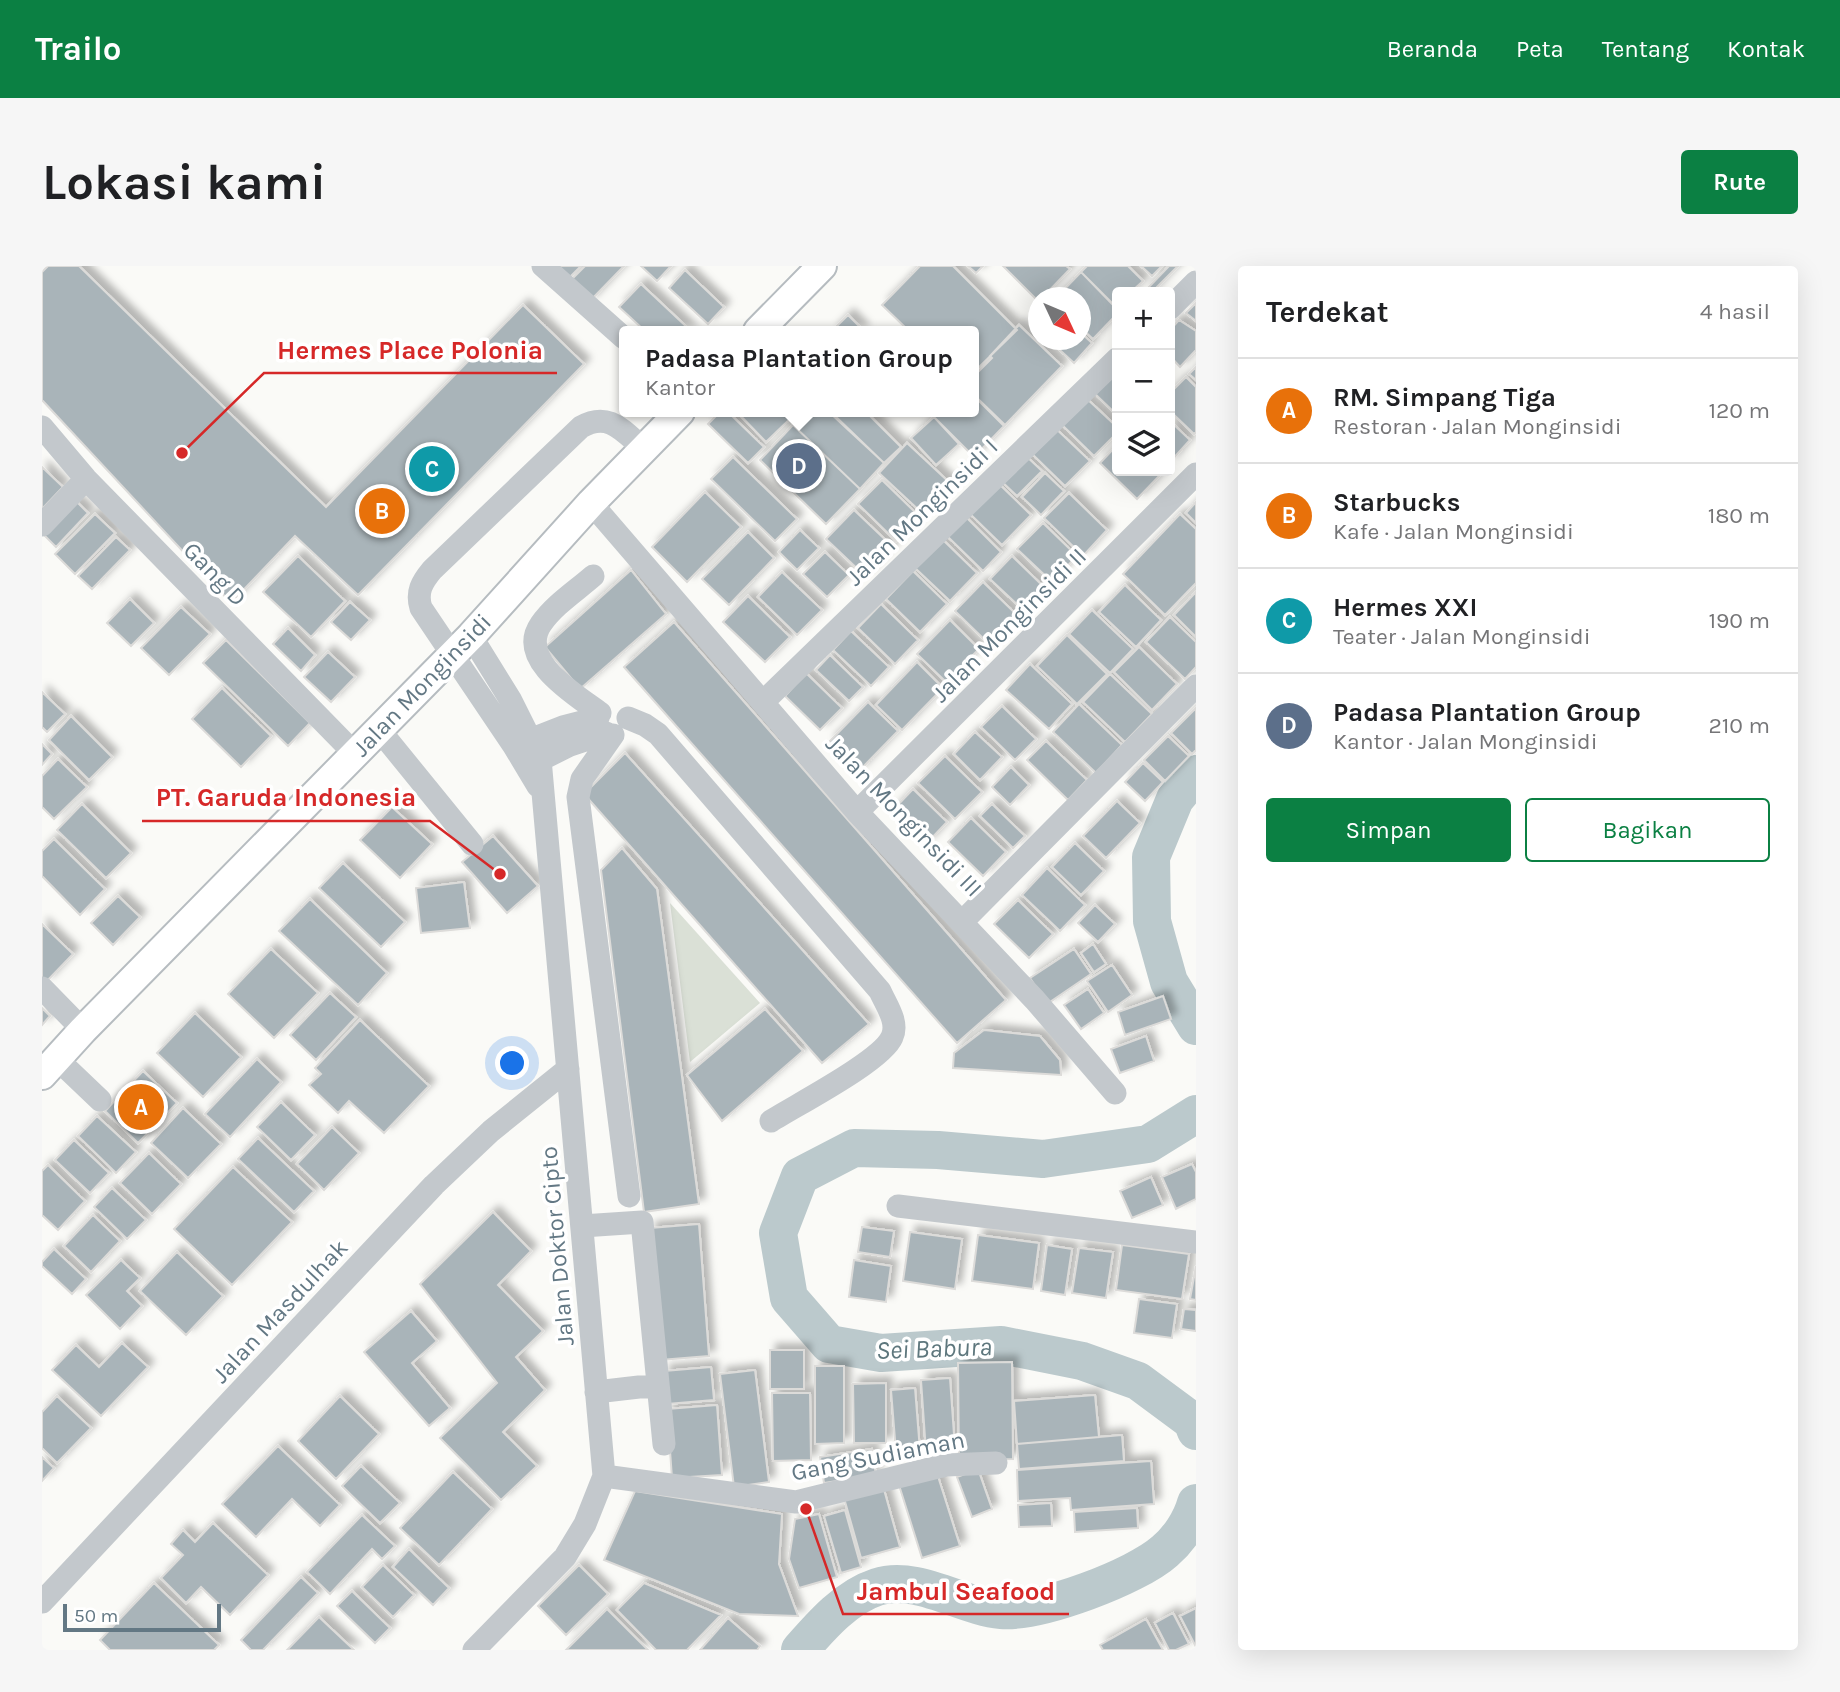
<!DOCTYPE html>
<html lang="id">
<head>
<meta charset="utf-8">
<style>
  body { margin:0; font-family:Karla,sans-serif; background:#f6f6f6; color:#202124 }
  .controls { position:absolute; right:21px; top:21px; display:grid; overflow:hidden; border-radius:7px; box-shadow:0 7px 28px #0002 }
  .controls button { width:63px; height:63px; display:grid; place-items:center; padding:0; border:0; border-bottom:2px solid #e0e0e0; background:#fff; color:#202124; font:35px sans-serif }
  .compass { position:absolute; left:986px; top:21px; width:63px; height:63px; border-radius:50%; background:#fff; box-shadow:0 7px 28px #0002; rotate:134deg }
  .scale { position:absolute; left:21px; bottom:18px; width:158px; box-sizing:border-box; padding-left:7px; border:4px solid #637884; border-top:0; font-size:19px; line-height:24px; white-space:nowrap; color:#637884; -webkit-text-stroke:5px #fff; paint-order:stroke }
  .you { position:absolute; left:471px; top:798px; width:24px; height:24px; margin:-18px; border:5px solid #fff; border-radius:50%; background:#1a73e8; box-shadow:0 0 0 10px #1a73e833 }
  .badge { display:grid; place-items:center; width:46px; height:46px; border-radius:50%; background:#0b8043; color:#fff; font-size:23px; font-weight:700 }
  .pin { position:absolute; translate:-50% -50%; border:4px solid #fff; box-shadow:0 2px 7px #0006 }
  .popup { position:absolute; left:577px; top:60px; width:360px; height:91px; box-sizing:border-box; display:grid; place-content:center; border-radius:7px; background:#fff; filter:drop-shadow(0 2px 5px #0005); font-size:23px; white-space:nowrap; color:#757577 }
  .popup b { font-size:26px; color:#202124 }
  .popup::after { content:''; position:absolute; left:50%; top:100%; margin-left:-14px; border:14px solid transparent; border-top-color:#fff }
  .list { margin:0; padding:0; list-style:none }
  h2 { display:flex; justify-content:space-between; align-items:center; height:91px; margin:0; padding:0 28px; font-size:30px }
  h2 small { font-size:23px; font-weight:400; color:#757577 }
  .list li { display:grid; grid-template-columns:46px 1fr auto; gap:21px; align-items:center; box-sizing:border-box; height:105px; padding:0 28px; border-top:2px solid #e0e0e0 }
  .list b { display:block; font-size:26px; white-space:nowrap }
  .list p { margin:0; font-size:23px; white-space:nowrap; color:#757577 }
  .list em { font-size:23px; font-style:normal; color:#757577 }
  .actions { display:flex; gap:14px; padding:21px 28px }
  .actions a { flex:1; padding:16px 0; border:2px solid #0b8043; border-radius:7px; text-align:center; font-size:24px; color:#0b8043 }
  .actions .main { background:#0b8043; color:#fff }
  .icon { flex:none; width:38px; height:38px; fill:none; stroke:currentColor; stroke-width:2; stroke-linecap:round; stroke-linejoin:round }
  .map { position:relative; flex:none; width:1154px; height:1384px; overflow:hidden; border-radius:7px }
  header { display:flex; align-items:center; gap:42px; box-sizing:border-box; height:98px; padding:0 35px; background:#0b8043; color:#fff }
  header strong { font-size:33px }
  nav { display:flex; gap:38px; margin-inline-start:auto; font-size:24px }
  .intro { display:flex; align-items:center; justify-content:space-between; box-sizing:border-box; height:168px; padding:0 42px }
  h1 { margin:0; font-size:49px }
  .button { padding:18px 32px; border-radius:7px; background:#0b8043; color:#fff; font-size:24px; font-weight:700 }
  main { display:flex; gap:42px; padding:0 42px }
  aside { flex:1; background:#fff; border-radius:7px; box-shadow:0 7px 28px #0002 }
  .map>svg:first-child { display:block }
</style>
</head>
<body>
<header>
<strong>Trailo</strong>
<nav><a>Beranda</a><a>Peta</a><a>Tentang</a><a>Kontak</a></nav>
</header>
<div class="intro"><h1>Lokasi kami</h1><a class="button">Rute</a></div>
<main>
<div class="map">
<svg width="1154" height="1384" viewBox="0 0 1154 1384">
  <defs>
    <filter id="shadow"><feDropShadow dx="6" dy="-6" stdDeviation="3.5" flood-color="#0004"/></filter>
  </defs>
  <rect width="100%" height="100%" fill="#fafaf7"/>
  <path fill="#dae0d6" d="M628 637 718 737 648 796Z"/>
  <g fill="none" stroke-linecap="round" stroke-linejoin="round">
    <path stroke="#bbc9cc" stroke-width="38" d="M1154 508 1133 533 1109 591 1110 655 1127 716 1154 760
      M1154 848 1106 878 1001 893 896 884 812 882 758 910 736 967 747 1032 787 1078 839 1087 959 1079 1040 1095 1096 1115 1150 1155 1154 1165
      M758 1384C779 1360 804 1331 835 1321 875 1308 921 1341 959 1344 998 1347 1094 1311 1123 1285 1137 1273 1149 1255 1154 1237"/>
  </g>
  <path fill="#a9b4b9" stroke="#dcdbd9" stroke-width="2" filter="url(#shadow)" d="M6 0H37L284 241 481 39 542 98 316 329 253 270 189 337 0 134V6Z
    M510 0H539L525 14Z
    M543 0H582L547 36 527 16Z
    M599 0H629L615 15Z
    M878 0H911L975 64 932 106V65H867L840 39Z
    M926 0H941L934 7Z
    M961 0H1024L1028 3 1000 32H996V35Z
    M1045 0H1086L1101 15 1089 26H1075L1074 41 1039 6Z
    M1099 0H1120L1110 10Z
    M1127 0H1136L1110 26H1106L1104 24Z
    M643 4 682 41 666 58 627 22Z
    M1039 6 1075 43V48L1051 73 1038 61V32H1014Z
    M599 18 649 65H603L577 41Z
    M1154 37V55L1144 47Z
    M806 49 821 64 820 65H790Z
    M1137 54 1154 65V84L1138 101 1128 90V64Z
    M977 59 1020 100 963 159 932 129V110L950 92 948 90Z
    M1038 66 1050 77 1032 97 1007 74H1038Z
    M1154 101V114L1147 108Z
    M1075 102V149L1050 125Z
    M1144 111 1154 121V166L1152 168 1128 145V127Z
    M932 130 962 160 932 191 892 151 897 146H932Z
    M1042 130 1075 161V167L1052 190 1017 156Z
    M678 146H686L722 181 706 197 666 158Z
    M695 146H751L753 148 724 176Z
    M764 146H787L842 197 818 223 751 159Z
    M789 146H824L859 181 842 197Z
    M892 151 917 178 894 199 869 172Z
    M1128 155 1148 174 1128 196Z
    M1009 158 1048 195 1023 220 985 183Z
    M751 159 818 223 784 258 718 194Z
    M865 177 909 218 881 248 837 207Z
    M1075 179V205H1118L1120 207 1095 233 1058 197Z
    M981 187 1000 205 975 230 956 212Z
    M691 191 755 253 733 275 669 213Z
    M0 201 21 221 0 243Z
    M1003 207 1022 225 999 249 980 231Z
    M840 214 878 251 854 275 816 238Z
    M954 215 989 249 960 279 925 245Z
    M663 226 699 261 645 316 610 281Z
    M1027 227 1065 264 1041 290 1002 252Z
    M34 235 46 247 14 281 1 268Z
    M1154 236V257L1144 247Z
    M812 244 851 281 823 310 784 273Z
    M53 248 73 267 33 308 13 288Z
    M1138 248 1154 263V317L1123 349 1081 308Z
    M923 250 959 286 941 305 904 269Z
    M1001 257 1035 290 1010 316 975 283Z
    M758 264 777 282 755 304 737 286Z
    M706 266 732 292 687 339 660 313Z
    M74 271 88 284 50 323 36 310Z
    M900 273 935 307 908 335 872 301Z
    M783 286 807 309 785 331 761 308Z
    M256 290 303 335 269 371 221 326Z
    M970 290 1002 321 980 343 948 313Z
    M589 304 624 348 538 423 503 381Z
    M871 305 905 338 878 366 844 333Z
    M740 306 780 344 755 369 716 331Z
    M941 316 977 351 949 380 913 345Z
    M1083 319 1119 354 1094 381 1057 346Z
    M1154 326V371L1132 349Z
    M706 330 748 371 723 396 681 356Z
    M88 333 112 357 89 380 65 357Z
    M308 336 328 354 309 374 289 356Z
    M839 338 876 374 853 398 816 362Z
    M139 341 168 368 127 409 99 382Z
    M1050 344 1091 383 1068 407 1027 368Z
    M1128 351 1154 376V401L1143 413 1104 376Z
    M908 354 937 383 904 416 875 388Z
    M632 356 964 734 915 777 582 401Z
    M246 362 273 389 259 405 231 378Z
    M809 365 847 401 829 420 791 384Z
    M1025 369 1065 408 1035 438 995 400Z
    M184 374 268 457 246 480 161 397Z
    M1097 381 1135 418 1110 444 1072 406Z
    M286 386 313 411 289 436 262 411Z
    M788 389 821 421 807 435 774 404Z
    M875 396 901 422 860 464 834 439Z
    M988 398 1030 438 1007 463 964 424Z
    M764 407 800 442 778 464 743 430Z
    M1068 408 1110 448 1083 476 1041 436Z
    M180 422 229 470 199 501 150 453Z
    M0 426 23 448 5 466 0 461Z
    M826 436 856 465 817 505 787 476Z
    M1037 438 1080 479 1054 507 1011 466Z
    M960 440 994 473 973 494 939 461Z
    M1154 442V484L1150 488 1129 467Z
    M29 450 70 491 47 514 7 474Z
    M933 466 960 491 938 514 912 488Z
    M1126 470 1147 490 1123 515 1102 494Z
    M1004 475 1045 514 1026 534 985 494Z
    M0 478 10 488 0 499Z
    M583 487 827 758 780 797 542 528Z
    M903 490 940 526 913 553 876 517Z
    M16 493 45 521 12 553 0 541V510Z
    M1101 497 1121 516 1103 535 1083 516Z
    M969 501 987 519 968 539 950 521Z
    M871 523 905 556 885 577 851 544Z
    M1075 535 1098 557 1064 592 1041 570Z
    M40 538 89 587 64 612 15 564Z
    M950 538 983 570 971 582 938 550Z
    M350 541 390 578 358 612 318 574Z
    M929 552 964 586 941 610 906 576Z
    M451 570 496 620 465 647 420 596Z
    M12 573 63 623 38 649 0 610V585Z
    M1033 577 1062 605 1039 629 1010 601Z
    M580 582 615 623 657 938 602 946 559 604Z
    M301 597 363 656 339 681 277 622Z
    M1005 602 1043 639 1018 665 980 629Z
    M422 616 428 662 379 667 374 622Z
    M76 630 98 651 71 679 49 657Z
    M268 633 345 707 316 739 237 665Z
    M976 634 1011 668 987 692 952 658Z
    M1053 639 1073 658 1056 676 1036 657Z
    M0 658 31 688 4 716 0 712Z
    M1051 678 1064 698 1052 706 1039 687Z
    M229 683 276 727 232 772 186 728Z
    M1032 683 1049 708 1005 738 988 712Z
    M1070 699 1090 729 1066 746 1045 715Z
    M1046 723 1062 747 1039 763 1022 739Z
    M288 727 314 751 274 794 248 769Z
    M1121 730 1129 753 1083 769 1076 746Z
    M0 742 8 750 0 759Z
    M723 743 761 785 680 855 645 809Z
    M153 747 199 791 161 831 115 787Z
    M318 754 387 820 342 867 307 835 296 847 267 819 279 808 273 802Z
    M942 764 998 770 1018 794 1019 809 911 802 912 787Z
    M1104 770 1112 795 1078 807 1069 783Z
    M215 793 239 816 188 871 163 848Z
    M101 805 135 837 96 877 63 845Z
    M239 836 273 869 249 894 215 861Z
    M141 842 179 878 146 912 109 877Z
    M55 850 94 886 74 907 36 870Z
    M290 861 317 887 282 924 255 898Z
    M216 872 272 925 252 946 196 893Z
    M32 874 67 907 48 927 13 894Z
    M107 887 139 918 110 948 78 917Z
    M1150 898 1154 906V933L1134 943 1120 911Z
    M6 899 43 935 16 964 0 949V905Z
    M191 901 250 956 190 1019 132 963Z
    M1109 911 1121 939 1090 952 1078 925Z
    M70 922 104 954 85 973 52 941Z
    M451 946 489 985 456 1019 501 1065 474 1091 503 1124 461 1166 495 1200 459 1234 398 1172 455 1117 378 1018Z
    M51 949 78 975 49 1006 22 980Z
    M657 958 667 1090 618 1094 608 962Z
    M820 961 852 965 848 991 816 986Z
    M868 966 920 973 913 1023 861 1015Z
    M936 969 997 977 991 1023 930 1015Z
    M1005 979 1030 983 1023 1029 999 1025Z
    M1080 979 1147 988 1140 1033 1074 1024Z
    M1037 982 1071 986 1064 1032 1030 1027Z
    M12 983 44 1013 30 1028 0 1000V996Z
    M135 986 181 1030 144 1069 98 1025Z
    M79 994 98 1012 85 1025 100 1040 78 1063 44 1029Z
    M812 994 849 1000 844 1036 807 1031Z
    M1154 1000V1034L1148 1033Z
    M1097 1033 1135 1038 1130 1072 1092 1067Z
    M1142 1043 1154 1044V1065L1139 1063Z
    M369 1045 395 1075 370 1097 408 1142 387 1160 322 1086Z
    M80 1077 106 1101 59 1150 10 1104 34 1079 57 1101Z
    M728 1084H762V1123H728Z
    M970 1096 971 1193 917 1194 916 1097Z
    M773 1100H802V1177L773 1178Z
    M669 1101 672 1134 625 1138 622 1105Z
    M713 1104 727 1216 692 1221 678 1108Z
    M908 1112 913 1183 884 1186 879 1114Z
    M844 1117V1177H812L811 1118Z
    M873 1122 878 1185 854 1186 849 1124Z
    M730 1127H768L769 1194 731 1195Z
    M1053 1129 1057 1171 975 1178 972 1135Z
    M15 1130 49 1162 15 1197 0 1182V1146Z
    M298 1130 337 1168 294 1213 256 1175Z
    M675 1139 680 1209 630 1212 625 1143Z
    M1080 1169 1082 1195 977 1203 975 1178Z
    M236 1180 298 1239 278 1260 250 1233 214 1271 180 1238Z
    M830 1183 834 1209 782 1217 778 1191Z
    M0 1191 12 1202 0 1215Z
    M1109 1195 1112 1238 1029 1244 1028 1232 976 1235 975 1204Z
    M319 1200 358 1237 338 1257 300 1220Z
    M936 1203 950 1243 930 1251 915 1211Z
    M894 1204 918 1280 880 1292 856 1216Z
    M411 1206 450 1243 397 1299 358 1262Z
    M841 1220 858 1281 819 1292 802 1232Z
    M593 1225 740 1248 737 1298 756 1350 697 1348 562 1294Z
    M1009 1237 1010 1260 977 1261 976 1239Z
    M1095 1242 1096 1262 1033 1266 1032 1246Z
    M803 1244 819 1301 799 1307 782 1250Z
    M777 1248 795 1311 757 1322 747 1293 753 1253Z
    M320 1249 353 1280 340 1293 330 1283 288 1328 265 1306Z
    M171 1257 226 1309 188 1349 159 1321 144 1337 119 1312 141 1289 129 1278 141 1264 153 1276Z
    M367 1283 407 1322 391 1339 351 1301Z
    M341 1299 372 1329 351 1351 320 1321Z
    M537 1299 566 1328 524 1369 496 1340Z
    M259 1311 276 1327 221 1384H209L199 1374Z
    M112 1317 177 1379 172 1384H68L58 1374Z
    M602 1317 679 1349 645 1384H614L575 1344Z
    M310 1325 348 1362 333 1377 295 1340Z
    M1154 1342V1381L1138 1350Z
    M565 1343 606 1384H524Z
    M1131 1347 1147 1378 1134 1384H1127L1113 1357Z
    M277 1351 312 1384H245Z
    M686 1352 718 1380 715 1384H658Z
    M1104 1353 1121 1384H1061L1058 1379Z"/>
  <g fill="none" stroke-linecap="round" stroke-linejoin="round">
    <g stroke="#b6bcc0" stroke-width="32">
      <path id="major" d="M716 65 780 0
        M0 809 41 764 429 370 549 237 638 146"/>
    </g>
    <path stroke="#c3c8cc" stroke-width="23" d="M501 0 582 72
      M1128 42 1154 16
      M0 161 44 213 313 488
      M549 237 815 546 993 734 1073 827
      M0 259 44 213
      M551 310C534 325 512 339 499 358 474 394 534 429 558 447
      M429 370 468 433 498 493 562 1210 543 1258 523 1291 432 1384
      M721 436 1075 93
      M586 452 603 459 616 468 838 725C844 739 857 756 850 771 840 795 754 839 729 855
      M335 464 343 471 430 578
      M571 469 540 513 536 531 587 930
      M475 479 521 461 556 452
      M486 500 528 479 564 467
      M496 520 472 480 379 342C374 326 380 316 390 304L539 161C567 145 581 165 602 183
      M815 546 1154 208
      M920 656 1154 420
      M0 722 41 764
      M15 793 58 834
      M856 940 1154 976
      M540 960 600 956 622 1178
      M554 1126 597 1121H616
      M562 1210 754 1236 904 1199 954 1197
      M0 1336 392 919 449 865 526 803"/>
    <use href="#major" stroke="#fff" stroke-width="28"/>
  </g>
  <g text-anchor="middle" stroke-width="7" stroke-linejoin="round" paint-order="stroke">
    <g font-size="24" fill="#637884" stroke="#fff">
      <text transform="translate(880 246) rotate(-44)" y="8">Jalan Monginsidi I</text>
      <text transform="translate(173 308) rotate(46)" y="8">Gang D</text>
      <text transform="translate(967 359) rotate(-45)" y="8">Jalan Monginsidi II</text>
      <text transform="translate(380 419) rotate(-46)" y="8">Jalan Monginsidi</text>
      <text transform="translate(862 550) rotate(46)" y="8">Jalan Monginsidi III</text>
      <text transform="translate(515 980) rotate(-95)" y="8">Jalan Doktor Cipto</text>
      <text transform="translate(238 1045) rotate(-47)" y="8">Jalan Masdulhak</text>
      <text transform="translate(836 1190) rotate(-11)" y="8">Gang Sudiaman</text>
    </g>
    <g font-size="26" font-style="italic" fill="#5e777d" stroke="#fff">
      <text transform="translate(892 1082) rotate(-2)" y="9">Sei Babura</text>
    </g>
  </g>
  <path fill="none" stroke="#d62828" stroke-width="2.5" d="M140 187L222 107H515M458 608L388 555H100M764 1243L801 1348H1027"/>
  <g fill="#d62828" stroke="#fff" stroke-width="2.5">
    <circle cx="140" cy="187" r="7"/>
    <circle cx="458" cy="608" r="7"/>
    <circle cx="764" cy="1243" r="7"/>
  </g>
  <g font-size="26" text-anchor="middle" font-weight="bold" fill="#d62828" stroke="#fff" stroke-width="7" stroke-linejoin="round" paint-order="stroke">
    <text x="368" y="93">Hermes Place Polonia</text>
    <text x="244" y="540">PT. Garuda Indonesia</text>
    <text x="914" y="1334">Jambul Seafood</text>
  </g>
</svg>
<div class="controls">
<button>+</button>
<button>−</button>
<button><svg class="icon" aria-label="layers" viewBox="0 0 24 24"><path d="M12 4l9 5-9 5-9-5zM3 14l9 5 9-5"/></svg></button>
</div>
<svg class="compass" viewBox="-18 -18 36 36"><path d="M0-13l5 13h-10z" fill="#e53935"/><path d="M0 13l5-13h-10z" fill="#757577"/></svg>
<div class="scale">50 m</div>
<div class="you"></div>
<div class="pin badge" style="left:99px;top:841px;background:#e8710a">A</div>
<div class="pin badge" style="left:340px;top:245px;background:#e8710a">B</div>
<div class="pin badge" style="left:390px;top:203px;background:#0f9aa8">C</div>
<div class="pin badge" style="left:757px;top:200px;background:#5c6f8a">D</div>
<div class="popup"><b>Padasa Plantation Group</b>Kantor</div>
</div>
<aside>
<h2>Terdekat<small>4 hasil</small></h2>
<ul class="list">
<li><span class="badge" style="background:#e8710a">A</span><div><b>RM. Simpang Tiga</b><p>Restoran · Jalan Monginsidi</p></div><em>120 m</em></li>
<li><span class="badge" style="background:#e8710a">B</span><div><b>Starbucks</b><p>Kafe · Jalan Monginsidi</p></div><em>180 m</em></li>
<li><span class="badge" style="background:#0f9aa8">C</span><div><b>Hermes XXI</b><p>Teater · Jalan Monginsidi</p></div><em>190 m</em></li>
<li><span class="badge" style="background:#5c6f8a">D</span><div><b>Padasa Plantation Group</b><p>Kantor · Jalan Monginsidi</p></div><em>210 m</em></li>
</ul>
<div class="actions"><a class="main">Simpan</a><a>Bagikan</a></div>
</aside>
</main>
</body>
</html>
